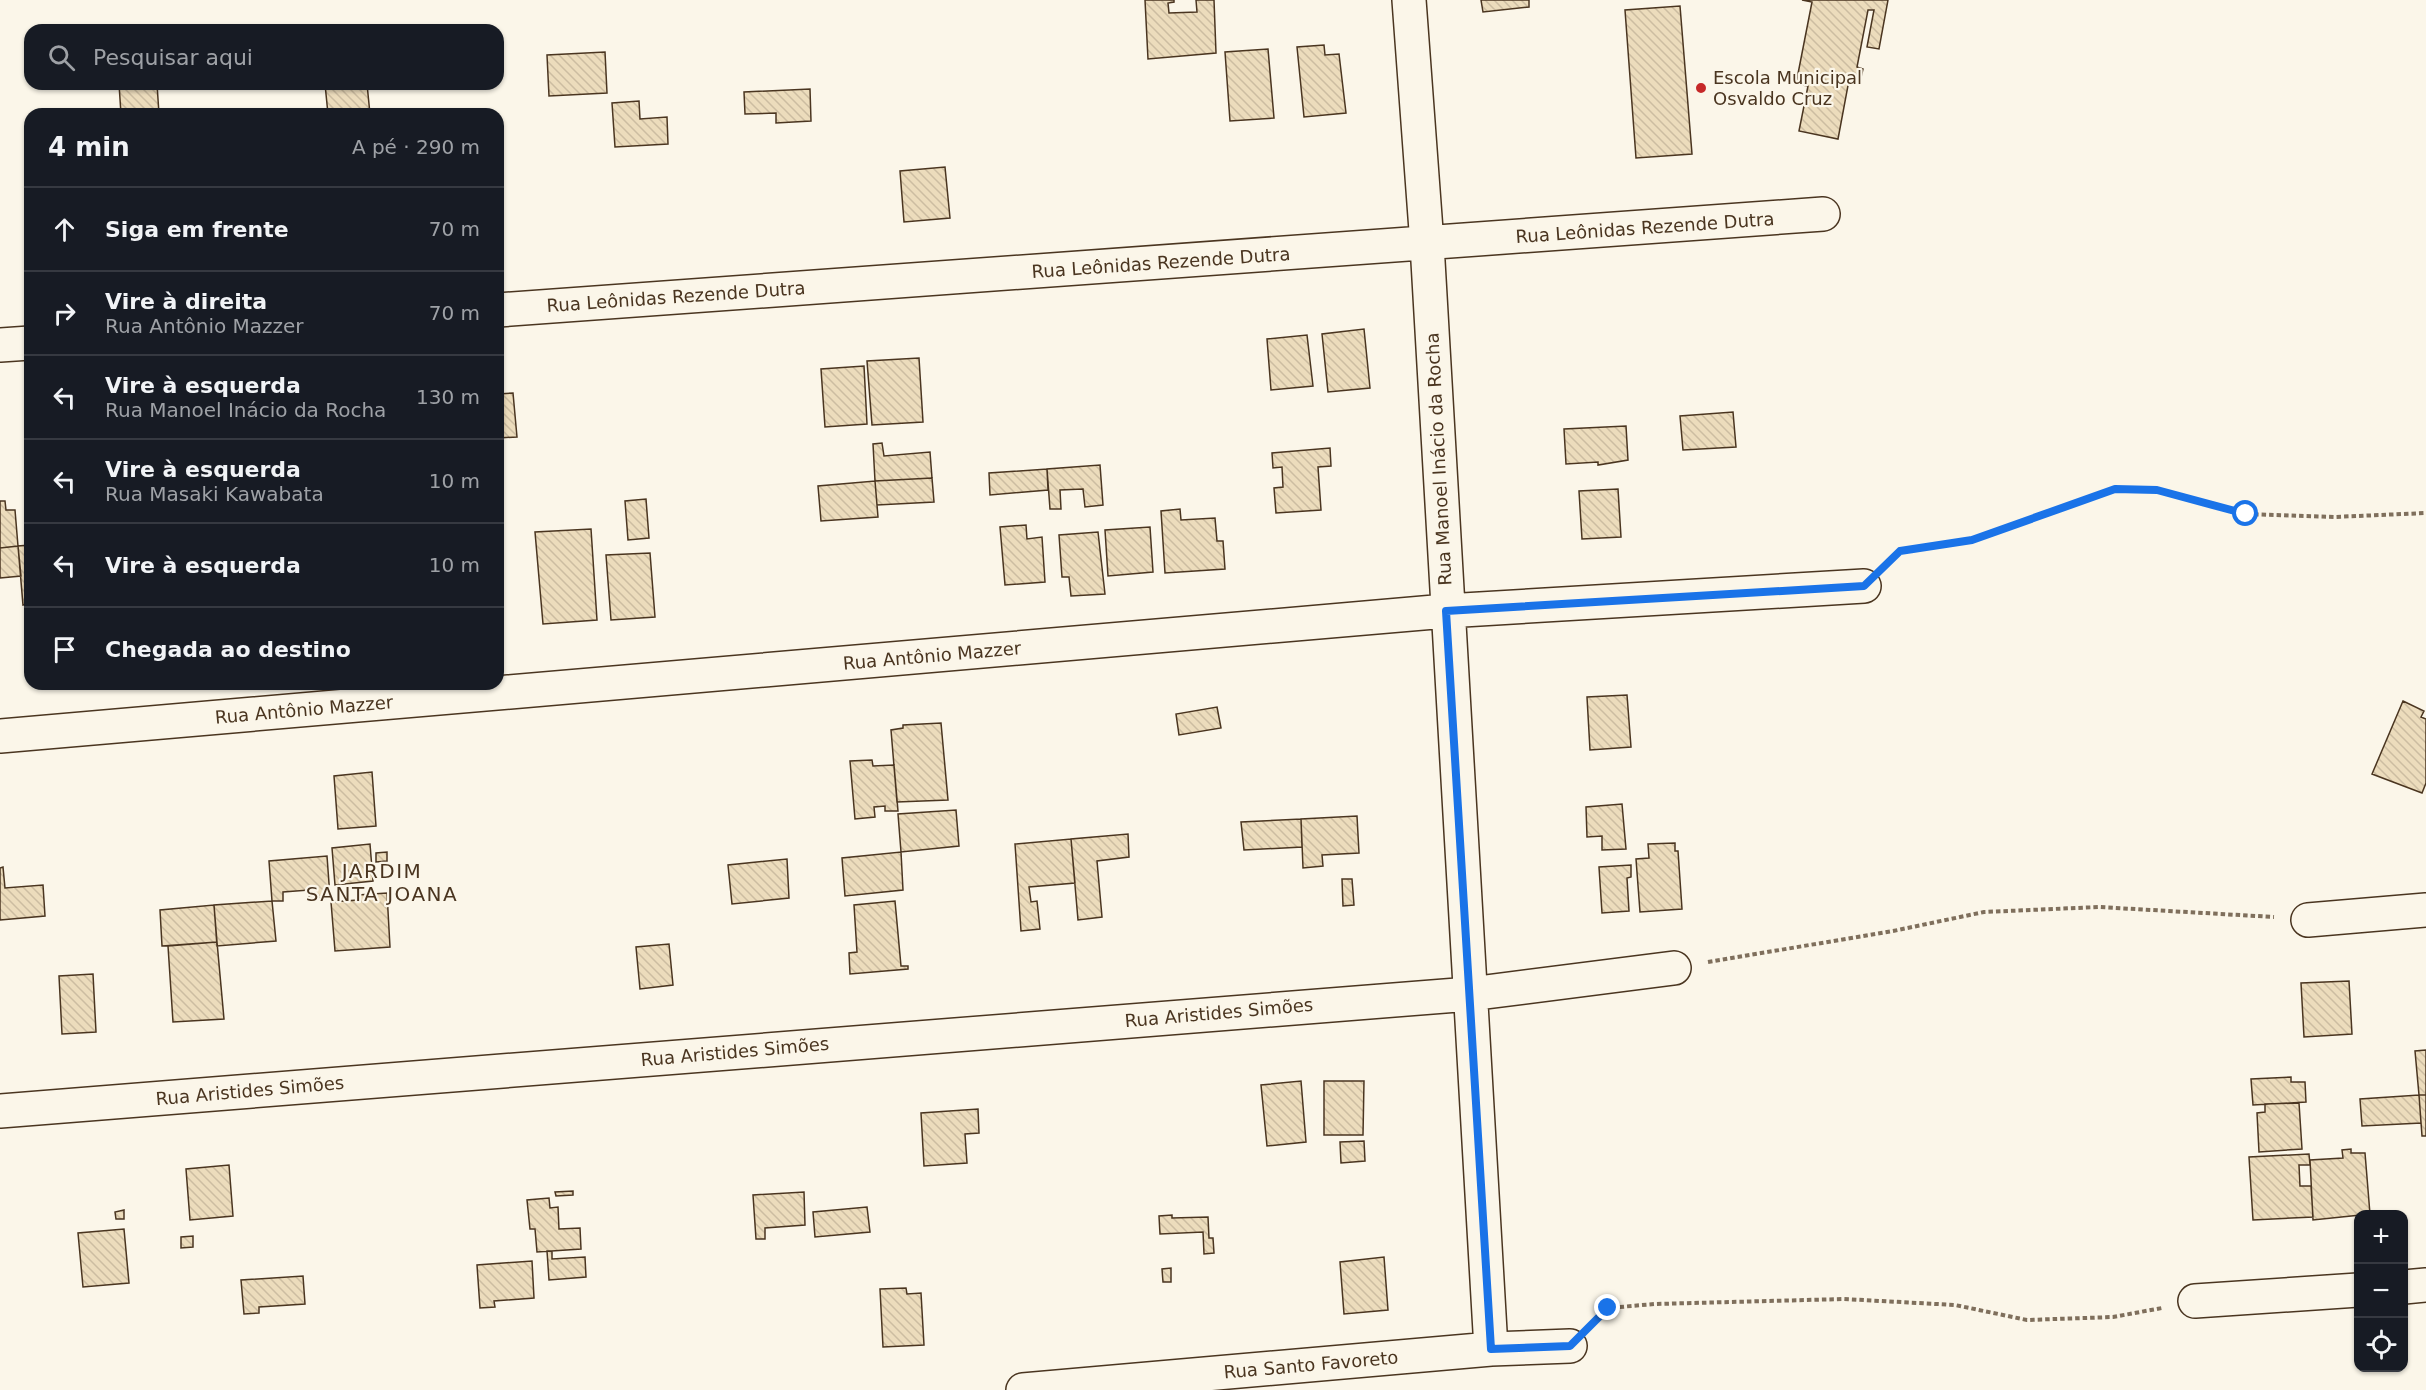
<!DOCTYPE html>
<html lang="pt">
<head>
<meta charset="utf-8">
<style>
  body { margin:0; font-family:"DejaVu Sans",sans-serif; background:#20242c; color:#f1f3f6 }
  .controls { position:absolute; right:18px; bottom:18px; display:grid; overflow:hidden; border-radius:12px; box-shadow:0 2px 4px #0004 }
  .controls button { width:54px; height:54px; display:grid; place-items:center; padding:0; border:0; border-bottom:2px solid #363941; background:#171b24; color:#f1f3f6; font:30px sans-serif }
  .stop { position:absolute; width:18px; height:18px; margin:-14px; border:4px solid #1a73e8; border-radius:50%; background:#fff }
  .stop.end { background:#1a73e8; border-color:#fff; box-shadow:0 2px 6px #0008 }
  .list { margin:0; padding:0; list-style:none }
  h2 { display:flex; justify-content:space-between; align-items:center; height:78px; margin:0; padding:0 24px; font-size:26px }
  h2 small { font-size:20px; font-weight:400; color:#9ea1a6 }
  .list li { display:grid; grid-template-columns:39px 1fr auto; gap:18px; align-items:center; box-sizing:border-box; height:84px; padding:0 24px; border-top:2px solid #363941 }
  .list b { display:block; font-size:22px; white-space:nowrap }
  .list p { margin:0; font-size:20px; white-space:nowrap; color:#9ea1a6 }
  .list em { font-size:20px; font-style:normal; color:#9ea1a6 }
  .icon { flex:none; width:33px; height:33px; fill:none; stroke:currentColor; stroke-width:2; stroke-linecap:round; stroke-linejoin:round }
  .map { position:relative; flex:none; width:2426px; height:1390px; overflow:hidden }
  .search { position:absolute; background:#171b24; box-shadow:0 2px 4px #0004; left:24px; top:24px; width:480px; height:66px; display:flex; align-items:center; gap:15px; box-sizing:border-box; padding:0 21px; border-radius:18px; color:#9ea1a6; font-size:22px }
  .panel { position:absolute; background:#171b24; box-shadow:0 2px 4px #0004; left:24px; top:108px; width:480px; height:582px; border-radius:18px }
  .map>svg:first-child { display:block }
</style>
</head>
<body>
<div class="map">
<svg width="2426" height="1390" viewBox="0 0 2426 1390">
  <defs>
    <pattern id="building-back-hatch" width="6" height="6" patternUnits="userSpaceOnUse" patternTransform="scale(1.5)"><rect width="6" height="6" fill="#ecdcbc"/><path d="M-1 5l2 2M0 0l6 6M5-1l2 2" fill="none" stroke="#ccbda1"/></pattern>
  </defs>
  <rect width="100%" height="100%" fill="#fbf6e9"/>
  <path fill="url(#building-back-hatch)" stroke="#4a3520" stroke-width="1.5" d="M1145 0H1174V2L1168 3 1169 13 1197 12 1196 0H1214L1216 53 1148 59Z
    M1481 0H1529V7L1483 12Z
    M1802 0H1888L1879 49 1867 47 1874 10H1868L1857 67 1863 69 1860 82 1849 80 1838 139 1799 131 1808 86 1796 84 1812 2Z
    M1680 6 1692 154 1636 158 1625 10Z
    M1324 45 1325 55 1339 54 1346 113 1304 117 1297 47Z
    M1268 49 1274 118 1230 121 1225 52Z
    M605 52 607 93 549 96 547 55Z
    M119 84H157L159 114H121Z
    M325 84H367L370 114H328Z
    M810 89 811 121 776 123V113L745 114 744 92Z
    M639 101 640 119 667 117 668 144 615 147 612 103Z
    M945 167 950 218 904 222 900 171Z
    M1364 329 1370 388 1328 392 1322 334Z
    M1307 335 1313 386 1271 390 1267 339Z
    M919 358 923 422 872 425 867 361Z
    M864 366 867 424 825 427 821 369Z
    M513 393 517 437 498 438V394Z
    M1733 412 1736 447 1683 450 1680 416Z
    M1626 426 1628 460 1598 465V462L1566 464 1564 429Z
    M882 443 884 456 930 452 932 478 875 481 873 444Z
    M1330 448 1331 466 1318 467 1321 510 1276 513 1274 488 1283 487 1282 467 1273 468 1272 453Z
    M1100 465 1103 505 1085 507 1083 489 1060 490 1061 509H1050L1047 469Z
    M1047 469 1048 490 990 495 989 473Z
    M932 478 934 502 877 505 875 481Z
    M875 481 878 517 821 521 818 486Z
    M1618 489 1621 537 1582 539 1579 491Z
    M646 499 649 538 628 540 625 501Z
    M0 501H5L6 510H15L18 546 0 548Z
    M1180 509 1181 520 1215 518 1217 541H1223L1225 569 1165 573 1161 511Z
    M1026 525 1027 539 1042 537 1045 582 1005 585 1000 527Z
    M1150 527 1153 572 1108 576 1105 530Z
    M591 529 597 620 543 624 535 532Z
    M1098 532 1105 594 1071 596 1069 577H1062L1059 535Z
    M30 545V634L27 604 23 605 18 546Z
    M18 546 21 576 0 578V548Z
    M650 553 655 617 611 620 606 555Z
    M1627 695 1631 747 1590 750 1587 697Z
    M2403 701 2424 711 2421 717 2426 719V783L2422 793 2372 774Z
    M1217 707 1221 728 1179 735 1176 714Z
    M941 723 948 800 897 802 891 730 903 728V725Z
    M872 760 873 766 894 765 898 811H885V806L874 807 875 817 855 819 850 761Z
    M372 772 376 826 338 829 334 776Z
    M1622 804 1626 849 1602 850V836L1587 837 1586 807Z
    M956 810 959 846 901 852 898 814Z
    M1357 816 1359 853 1322 855 1323 866 1303 868 1301 819Z
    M1301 819 1302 847 1244 850 1241 822Z
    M1128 834 1129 857 1097 861 1102 917 1078 920 1071 839Z
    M1071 839 1075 883 1029 887 1031 902 1037 901 1040 929 1021 931 1015 844Z
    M1675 843V851H1678L1682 909 1640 912 1636 859 1649 858 1648 844Z
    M370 844 373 881 335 885 332 848Z
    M387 852V861L376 862V853Z
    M901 852 903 890 845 896 842 858Z
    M327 856 330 897 309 899V890L283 892V901H272L269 861Z
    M787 859 789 898 732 904 728 865Z
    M1631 865V877L1627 878 1629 911 1602 913 1599 867Z
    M3 867 5 888 43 885 45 916 0 920V868Z
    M1342 879H1352L1354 905 1343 906Z
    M387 893 390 947 335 951 331 902 358 900V895Z
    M272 901 276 941 217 946 214 905Z
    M895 901 901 966H908V969L850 974 849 953 857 952 854 905Z
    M214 905 217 942 162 946 160 910Z
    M217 942 224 1019 173 1022 168 946Z
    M669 944 673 985 640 989 636 947Z
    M93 974 96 1032 62 1034 59 976Z
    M2349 981 2352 1034 2304 1037 2301 983Z
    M2426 1050V1095H2419L2415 1051Z
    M2291 1077V1082H2305L2306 1102 2253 1105 2251 1079Z
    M1301 1081 1306 1142 1267 1146 1261 1085Z
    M1324 1081H1364L1363 1135H1324Z
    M2419 1095H2426V1136H2422Z
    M2419 1095 2421 1123 2362 1126 2360 1099Z
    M2299 1103 2302 1149 2259 1152 2257 1113 2265 1112V1104Z
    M978 1109 979 1133 965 1134 967 1163 924 1166 921 1113Z
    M1364 1141 1365 1161 1341 1163 1340 1142Z
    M2351 1149V1153H2365L2370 1214 2313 1220 2310 1160 2343 1158 2342 1150Z
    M2309 1154 2310 1165H2299L2300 1186H2311L2313 1217 2253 1220 2249 1157Z
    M229 1165 233 1216 190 1220 186 1169Z
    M573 1191V1195L556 1196 555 1192Z
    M804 1192 805 1225 765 1228V1239H756L753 1195Z
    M549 1198 550 1208 558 1207 559 1229 580 1228 581 1249 537 1252 535 1229H530L527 1200Z
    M867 1207 870 1232 815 1237 813 1212Z
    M124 1210V1219H116L115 1212Z
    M1172 1215V1218L1208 1217 1209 1238H1213L1214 1253 1204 1254 1203 1232 1160 1234 1159 1216Z
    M124 1229 129 1283 83 1287 78 1233Z
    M193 1236V1247L181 1248V1237Z
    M547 1251H552V1259L585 1257 586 1277 549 1280Z
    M1384 1257 1388 1310 1344 1314 1340 1262Z
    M532 1261 534 1298 494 1301 495 1307 480 1308 477 1265Z
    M1171 1268V1282H1163L1162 1269Z
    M303 1276 305 1304 259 1307V1313L244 1314 241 1280Z
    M906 1288 907 1294 921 1293 924 1345 883 1347 880 1289Z"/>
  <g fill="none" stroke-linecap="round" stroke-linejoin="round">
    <g stroke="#4a3520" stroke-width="36">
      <path id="minor" d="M1409 0 1427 244 1491 1349
        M498 310 1823 214
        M0 345 30 343
        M0 736 1446 611 1864 586
        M2308 920 2426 910
        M0 1111 1470 994 1674 968
        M2404 1287 2426 1285
        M2195 1301 2358 1290
        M1023 1390 1491 1349 1570 1346"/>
    </g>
    <path stroke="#7f6f5c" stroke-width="4" stroke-dasharray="4.5 3" stroke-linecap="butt" d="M1889 562 1900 551 1972 540 2115 489 2157 490 2246 514 2334 517 2426 513
      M1708 962 1893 931 1984 912 2099 907 2274 917
      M1595 1321 1608 1308 1655 1304 1844 1299 1955 1305 2027 1320 2113 1317 2162 1308"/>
    <use href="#minor" stroke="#fbf6e9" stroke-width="33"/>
  </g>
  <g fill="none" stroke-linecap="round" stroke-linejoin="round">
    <path stroke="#1a73e8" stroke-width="8" d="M1608 1308 1570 1346 1491 1349 1446 611 1864 586 1900 551 1972 540 2115 489 2157 490 2246 514"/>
  </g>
  <circle fill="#c62828" stroke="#fbf6e9" stroke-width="2" cx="1701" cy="88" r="6"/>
  <g text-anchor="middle" stroke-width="4.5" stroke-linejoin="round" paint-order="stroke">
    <g font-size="18" fill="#4a3520" stroke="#fbf6e9" text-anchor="start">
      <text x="1713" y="84">Escola Municipal<tspan x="1713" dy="21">Osvaldo Cruz</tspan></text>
    </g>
    <g font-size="18" fill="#4a3520" stroke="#fbf6e9">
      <text transform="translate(1645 228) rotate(-4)" y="6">Rua Leônidas Rezende Dutra</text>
      <text transform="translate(1161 263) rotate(-4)" y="6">Rua Leônidas Rezende Dutra</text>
      <text transform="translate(676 297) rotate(-4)" y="6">Rua Leônidas Rezende Dutra</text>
      <text transform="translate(1439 459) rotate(-93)" y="6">Rua Manoel Inácio da Rocha</text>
      <text transform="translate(932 656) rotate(-5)" y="6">Rua Antônio Mazzer</text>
      <text transform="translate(304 710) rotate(-5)" y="6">Rua Antônio Mazzer</text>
      <text transform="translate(1219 1013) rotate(-5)" y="6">Rua Aristides Simões</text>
      <text transform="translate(735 1052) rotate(-5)" y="6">Rua Aristides Simões</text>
      <text transform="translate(250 1091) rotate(-5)" y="6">Rua Aristides Simões</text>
      <text transform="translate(1311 1365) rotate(-5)" y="6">Rua Santo Favoreto</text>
    </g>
    <g font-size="20" letter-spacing="1.5" fill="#4a3520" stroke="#fbf6e9">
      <text x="382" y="878">JARDIM<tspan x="382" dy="23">SANTA JOANA</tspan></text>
    </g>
  </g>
</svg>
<div class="controls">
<button>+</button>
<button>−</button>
<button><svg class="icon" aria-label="locate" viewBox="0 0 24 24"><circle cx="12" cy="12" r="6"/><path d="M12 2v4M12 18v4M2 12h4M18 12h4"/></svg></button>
</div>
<div class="stop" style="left:2246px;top:514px"></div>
<div class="stop end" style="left:1608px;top:1308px"></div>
<div class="search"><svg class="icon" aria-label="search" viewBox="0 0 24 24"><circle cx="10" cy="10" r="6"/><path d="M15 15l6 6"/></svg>Pesquisar aqui</div>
<section class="panel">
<h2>4 min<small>A pé · 290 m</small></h2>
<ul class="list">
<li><svg class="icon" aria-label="ahead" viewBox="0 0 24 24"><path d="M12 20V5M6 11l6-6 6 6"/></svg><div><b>Siga em frente</b></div><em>70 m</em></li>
<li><svg class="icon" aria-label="right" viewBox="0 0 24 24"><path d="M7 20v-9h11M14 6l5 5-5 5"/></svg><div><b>Vire à direita</b><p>Rua Antônio Mazzer</p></div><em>70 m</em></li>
<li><svg class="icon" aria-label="left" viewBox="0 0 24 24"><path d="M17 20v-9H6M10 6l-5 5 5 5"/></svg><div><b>Vire à esquerda</b><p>Rua Manoel Inácio da Rocha</p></div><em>130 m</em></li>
<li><svg class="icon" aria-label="left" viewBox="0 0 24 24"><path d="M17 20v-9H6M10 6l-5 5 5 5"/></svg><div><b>Vire à esquerda</b><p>Rua Masaki Kawabata</p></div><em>10 m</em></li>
<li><svg class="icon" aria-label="left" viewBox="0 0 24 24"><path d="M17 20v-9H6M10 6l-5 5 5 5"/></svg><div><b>Vire à esquerda</b></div><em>10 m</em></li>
<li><svg class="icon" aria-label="arrive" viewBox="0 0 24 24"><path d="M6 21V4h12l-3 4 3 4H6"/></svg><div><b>Chegada ao destino</b></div></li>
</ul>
</section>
</div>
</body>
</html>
